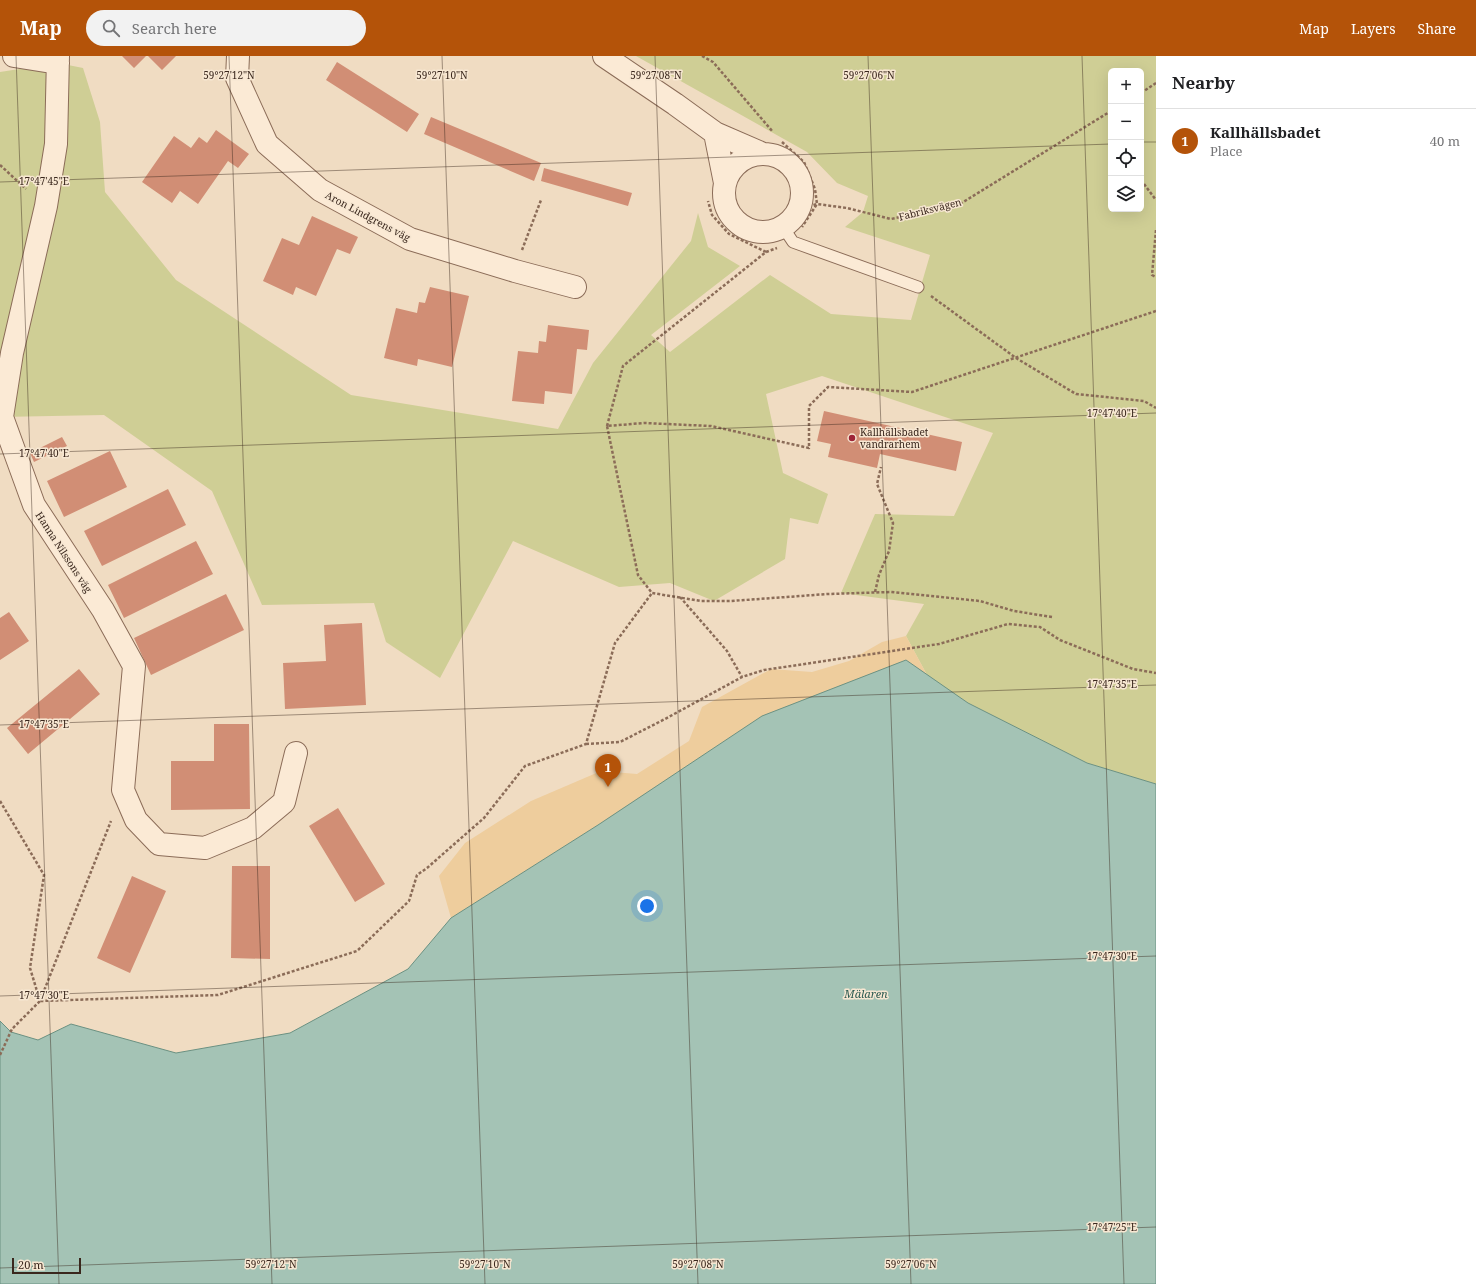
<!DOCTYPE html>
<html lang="en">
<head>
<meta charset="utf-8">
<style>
  body { margin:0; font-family:"Noto Serif",serif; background:#f2f2f2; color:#202124 }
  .controls { position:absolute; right:12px; top:12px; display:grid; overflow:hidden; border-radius:6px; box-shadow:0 4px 16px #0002 }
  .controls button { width:36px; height:36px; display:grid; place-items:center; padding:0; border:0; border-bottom:1px solid #e0e0e0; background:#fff; color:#202124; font:20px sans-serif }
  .scale { position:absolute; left:12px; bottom:10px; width:69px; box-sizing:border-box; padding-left:4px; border:2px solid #3a271d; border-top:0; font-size:11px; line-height:14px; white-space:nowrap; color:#3a271d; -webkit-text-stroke:3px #f7e7d2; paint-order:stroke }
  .you { position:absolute; left:647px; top:850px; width:14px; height:14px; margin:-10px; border:3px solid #fff; border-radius:50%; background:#1a73e8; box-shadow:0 0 0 6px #1a73e833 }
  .badge { display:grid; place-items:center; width:26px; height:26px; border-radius:50%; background:#b45309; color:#fff; font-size:13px; font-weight:700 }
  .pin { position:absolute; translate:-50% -33px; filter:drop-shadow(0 1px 2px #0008) }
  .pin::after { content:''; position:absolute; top:21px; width:14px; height:12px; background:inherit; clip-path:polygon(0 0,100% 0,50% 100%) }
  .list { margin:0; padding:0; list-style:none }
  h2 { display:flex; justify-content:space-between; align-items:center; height:52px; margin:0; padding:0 16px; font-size:17px }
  h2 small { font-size:13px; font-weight:400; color:#757577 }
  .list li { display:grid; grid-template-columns:26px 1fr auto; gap:12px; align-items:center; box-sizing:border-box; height:64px; padding:0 16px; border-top:1px solid #e0e0e0 }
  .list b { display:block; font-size:15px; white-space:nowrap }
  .list p { margin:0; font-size:13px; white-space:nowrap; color:#757577 }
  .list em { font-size:13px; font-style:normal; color:#757577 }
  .icon { flex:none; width:22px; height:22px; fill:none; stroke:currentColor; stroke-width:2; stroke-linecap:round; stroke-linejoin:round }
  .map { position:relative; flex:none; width:1156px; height:1228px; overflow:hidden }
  header { display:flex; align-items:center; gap:24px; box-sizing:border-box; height:56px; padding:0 20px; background:#b45309; color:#fff }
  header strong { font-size:19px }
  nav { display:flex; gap:22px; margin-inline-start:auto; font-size:14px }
  .search { width:280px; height:36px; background:#f2f2f2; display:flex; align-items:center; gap:10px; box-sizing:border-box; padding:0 14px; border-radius:22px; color:#757577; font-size:15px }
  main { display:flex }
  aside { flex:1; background:#fff }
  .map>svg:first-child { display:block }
</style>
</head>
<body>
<header>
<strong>Map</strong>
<div class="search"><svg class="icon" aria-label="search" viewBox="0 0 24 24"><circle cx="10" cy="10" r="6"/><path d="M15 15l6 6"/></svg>Search here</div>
<nav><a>Map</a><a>Layers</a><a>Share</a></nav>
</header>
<main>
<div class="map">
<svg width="1156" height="1228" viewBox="0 0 1156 1228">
  <rect width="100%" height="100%" fill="#f0dcc2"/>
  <path fill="#cfce95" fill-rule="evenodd" d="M636 0H1156V728L1087 707 968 647 927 619 906 580 924 548 841 537 875 458 954 460 993 377 822 320 766 338 783 417 828 438 818 468 790 462 785 503 714 545 670 527 619 531 513 485 440 622 386 586 374 547 262 549 212 435 104 359 0 361V16L58 7 83 12 100 66 105 136 176 224 351 339 558 373 593 307 691 185 698 157 708 191 740 210 651 279 670 296 770 219 831 258 911 264 930 199 845 171 863 156 868 140 837 127 807 96ZM1111 15H1141V153H1111Z"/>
  <path fill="#eecd9d" d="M906 580 927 619 906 604 598 769 451 862 439 820 465 787 531 745 601 715 637 718 689 685 702 651 771 613 812 616 849 605 882 586Z"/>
  <path fill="#a4c3b5" stroke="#6b9182" d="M906 604 968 647 1087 707 1156 728V1228H0V965L11 976 38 984 71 968 176 997 290 977 408 913 451 862 598 769 762 660Z"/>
  <path fill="#d18e75" d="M122 0H146L134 12Z
    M148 0H176L162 14Z
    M337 6 419 58 407 76 326 24Z
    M431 61 541 107 534 125 424 78Z
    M216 74 249 98 238 112 228 105 198 148 180 135 172 147 142 126 174 80 191 92 199 81 207 87Z
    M544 112 632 137 628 150 541 125Z
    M312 160 358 181 350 198 337 193 316 240 296 231 293 239 263 225 282 182 299 189Z
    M430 231 469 240 452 311 418 303 417 310 384 302 396 252 417 257 419 246 425 247Z
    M548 269 589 274 587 294 577 293 572 338 545 335 544 348 512 345 518 295 538 297 539 285 546 286Z
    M824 355 962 386 956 415 880 398 877 412 828 401 831 388 817 385Z
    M62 381 67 390 34 406 30 397Z
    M110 395 127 431 64 461 47 425Z
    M168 433 186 469 102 510 84 475Z
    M196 485 213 518 124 562 108 529Z
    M226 538 244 574 151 619 134 582Z
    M9 556 29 585 0 604V562Z
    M362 567 366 649 285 653 283 607 326 605 324 569Z
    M79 613 100 638 28 698 7 672Z
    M214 668H249L250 753 171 754V705H214Z
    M338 752 385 828 355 846 309 770Z
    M232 810H270V903L231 902Z
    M132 820 166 835 130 917 97 902Z"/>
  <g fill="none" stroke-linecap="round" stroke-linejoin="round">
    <g stroke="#8b6c58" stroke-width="13">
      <path id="service" d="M783 171 793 186 918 231"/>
    </g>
    <g stroke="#8b6c58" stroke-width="24">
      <path id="minor" d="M14 0 58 7
        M58 0 56 88 46 150 12 297 2 361 34 449 103 554 134 610 123 734 136 764 159 788 205 792 253 772 284 746 296 697
        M238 0 237 22 267 88 320 134 410 183 515 215 575 231"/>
    </g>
    <g stroke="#8b6c58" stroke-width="24">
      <path id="tertiary" d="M604 0 675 48 715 77 761 97
        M715 77 725 127
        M724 137a39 39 0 1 1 78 0a39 39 0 1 1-78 0Z"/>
    </g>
    <path stroke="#8b6c58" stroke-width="2.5" stroke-dasharray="3 2" stroke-linecap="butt" d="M702 0 713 6 773 76
      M1141 37 1156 27
      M782 86 804 106 815 133 817 148 802 171
      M0 109 26 133
      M1141 124 1156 144
      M799 153 817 148 847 152 891 163 960 148 1111 55
      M1156 174 1152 219 1156 221
      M522 194 541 144
      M766 196 777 192
      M931 240 1016 302 1076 338 1144 345 1156 352
      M607 370 623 310 766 196 729 178 712 159 708 145
      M875 536 879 519 889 495 893 467 877 428 881 411
      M680 541 727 595 742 621
      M1052 561 1014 555 980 545 891 536 828 538 731 545H701L652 537 638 519 607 370 644 367 711 370 809 392V350L828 331 912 336 1156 255
      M586 688 620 686 665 663 742 621 764 614 939 588 1008 568 1040 571 1060 584 1133 613 1156 617
      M0 745 44 819 30 912 40 945 218 939 357 895 409 845 417 819 427 812 484 762 525 710 586 688 615 587 652 537
      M0 999 12 973 40 945 111 765"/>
    <use href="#service" stroke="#fbead5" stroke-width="11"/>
    <use href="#minor" stroke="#fbead5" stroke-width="22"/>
    <use href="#tertiary" stroke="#fbead5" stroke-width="22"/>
  </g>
  <path fill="none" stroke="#3a271d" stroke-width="1" stroke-opacity="0.45" d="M16 0 59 1228M229 0 272 1228M442 0 485 1228M655 0 698 1228M868 0 911 1228M1082 0 1124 1228M1141 86H1156M0 126 1111 88M0 398 1156 357M0 669 1156 629M0 940 1156 900M0 1212 1156 1171"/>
  <circle fill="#9e2437" stroke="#f7e7d2" stroke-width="1.5" cx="852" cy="382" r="4"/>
  <g text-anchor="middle" stroke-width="3" stroke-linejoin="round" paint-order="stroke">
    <g font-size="10" fill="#3a271d" stroke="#f7e7d2">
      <text transform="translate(930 153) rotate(-14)" y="4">Fabriksvägen</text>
      <text transform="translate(368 160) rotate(28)" y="4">Aron Lindgrens väg</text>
      <text transform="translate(64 496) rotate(57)" y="4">Hanna Nilssons väg</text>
    </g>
    <g font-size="10" fill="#3a271d" stroke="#f7e7d2" text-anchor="start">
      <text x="860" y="380">Kallhällsbadet<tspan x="860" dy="12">vandrarhem</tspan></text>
    </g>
    <g font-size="11" font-style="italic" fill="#2b5b51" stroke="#f7e7d2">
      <text x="866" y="942">Mälaren</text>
    </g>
  </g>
  <g font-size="10" text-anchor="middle" fill="#3a271d" stroke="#f7e7d2" stroke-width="3" stroke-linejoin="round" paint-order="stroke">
    <text x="229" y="23">59°27'12"N</text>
    <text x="442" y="23">59°27'10"N</text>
    <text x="656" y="23">59°27'08"N</text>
    <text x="869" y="23">59°27'06"N</text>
    <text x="44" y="129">17°47'45"E</text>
    <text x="1112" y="361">17°47'40"E</text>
    <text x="44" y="401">17°47'40"E</text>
    <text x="1112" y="632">17°47'35"E</text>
    <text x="44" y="672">17°47'35"E</text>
    <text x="1112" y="904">17°47'30"E</text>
    <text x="44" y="943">17°47'30"E</text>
    <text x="1112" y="1175">17°47'25"E</text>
    <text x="271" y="1212">59°27'12"N</text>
    <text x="485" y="1212">59°27'10"N</text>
    <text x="698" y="1212">59°27'08"N</text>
    <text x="911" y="1212">59°27'06"N</text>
  </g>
</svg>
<div class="controls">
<button>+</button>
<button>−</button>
<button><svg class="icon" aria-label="locate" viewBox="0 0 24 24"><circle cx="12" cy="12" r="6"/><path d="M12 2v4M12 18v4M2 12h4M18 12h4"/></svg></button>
<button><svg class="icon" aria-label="layers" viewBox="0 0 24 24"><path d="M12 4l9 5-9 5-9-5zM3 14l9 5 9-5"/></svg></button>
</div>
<div class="scale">20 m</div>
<div class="you"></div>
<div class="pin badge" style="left:608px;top:731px">1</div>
</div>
<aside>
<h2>Nearby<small></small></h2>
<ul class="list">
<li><span class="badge">1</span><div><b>Kallhällsbadet</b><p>Place</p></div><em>40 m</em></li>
</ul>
</aside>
</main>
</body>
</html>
